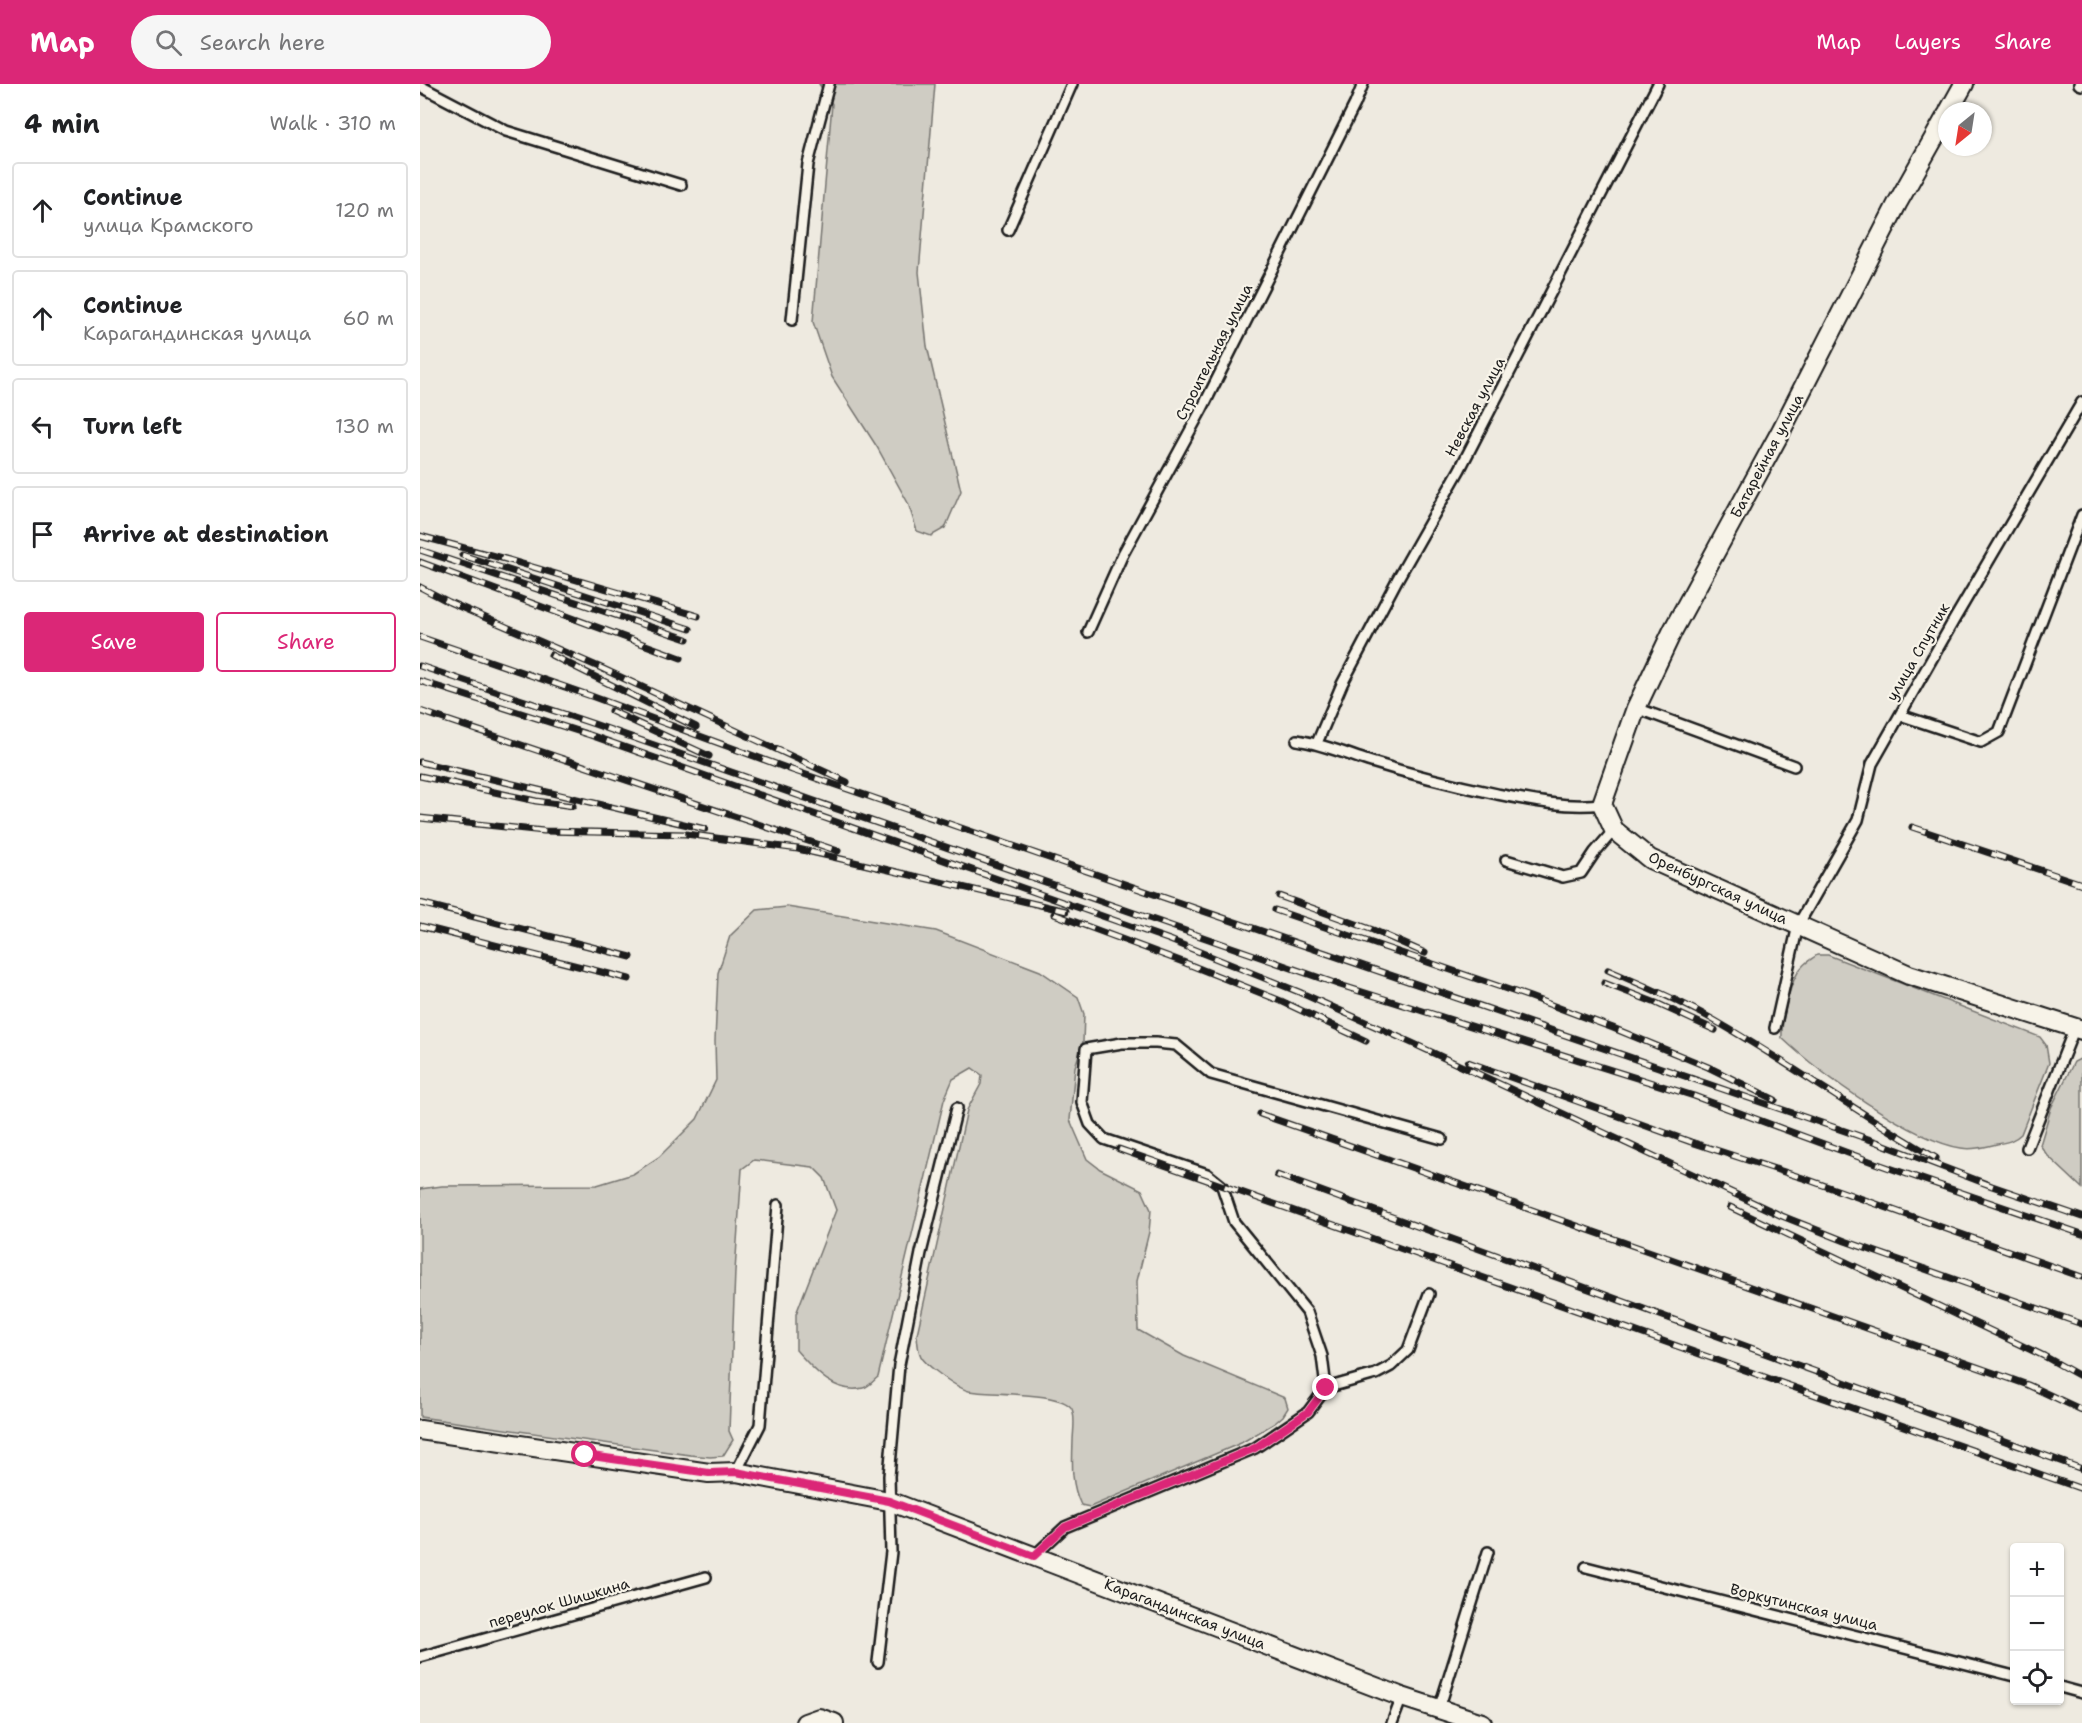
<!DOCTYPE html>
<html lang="en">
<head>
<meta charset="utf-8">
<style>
  body { margin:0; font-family:"Shantell Sans",sans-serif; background:#f6f6f6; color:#202124 }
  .controls { position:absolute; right:18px; bottom:18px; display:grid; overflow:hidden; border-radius:6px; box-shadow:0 2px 4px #0004 }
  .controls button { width:54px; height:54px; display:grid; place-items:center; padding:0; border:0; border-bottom:2px solid #e0e0e0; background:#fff; color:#202124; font:30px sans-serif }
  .compass { position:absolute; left:1518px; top:18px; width:54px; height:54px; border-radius:50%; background:#fff; box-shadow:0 2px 4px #0004; rotate:210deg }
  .stop { position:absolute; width:18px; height:18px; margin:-14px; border:4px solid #db2777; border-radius:50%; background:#fff }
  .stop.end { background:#db2777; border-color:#fff; box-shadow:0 2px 6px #0008 }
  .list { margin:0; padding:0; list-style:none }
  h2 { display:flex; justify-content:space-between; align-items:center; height:78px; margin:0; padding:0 24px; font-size:26px }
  h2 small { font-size:20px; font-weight:400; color:#757577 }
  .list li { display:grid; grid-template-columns:39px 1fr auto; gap:18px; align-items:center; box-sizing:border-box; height:96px; margin:0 12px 12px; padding:0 12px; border:2px solid #e0e0e0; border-radius:6px }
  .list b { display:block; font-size:22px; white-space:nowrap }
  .list p { margin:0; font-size:20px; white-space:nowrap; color:#757577 }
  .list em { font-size:20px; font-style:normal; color:#757577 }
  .actions { display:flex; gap:12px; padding:18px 24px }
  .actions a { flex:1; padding:14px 0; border:2px solid #db2777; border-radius:6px; text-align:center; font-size:21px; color:#db2777 }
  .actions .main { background:#db2777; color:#fff }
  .icon { flex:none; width:33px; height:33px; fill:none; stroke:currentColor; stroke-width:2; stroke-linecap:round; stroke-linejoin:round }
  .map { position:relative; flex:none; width:1662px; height:1639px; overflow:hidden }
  header { display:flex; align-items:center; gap:36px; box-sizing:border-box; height:84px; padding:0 30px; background:#db2777; color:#fff }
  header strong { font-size:28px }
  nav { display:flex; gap:33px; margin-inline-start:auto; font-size:21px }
  .search { width:420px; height:54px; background:#f6f6f6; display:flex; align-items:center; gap:15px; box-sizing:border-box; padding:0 21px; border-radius:33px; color:#757577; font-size:22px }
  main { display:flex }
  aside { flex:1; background:#fff }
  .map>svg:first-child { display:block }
</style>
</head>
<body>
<header>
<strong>Map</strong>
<div class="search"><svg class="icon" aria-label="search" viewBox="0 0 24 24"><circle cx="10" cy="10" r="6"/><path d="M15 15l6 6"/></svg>Search here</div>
<nav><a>Map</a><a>Layers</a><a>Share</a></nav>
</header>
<main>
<aside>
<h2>4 min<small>Walk · 310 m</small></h2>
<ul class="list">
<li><svg class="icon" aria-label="ahead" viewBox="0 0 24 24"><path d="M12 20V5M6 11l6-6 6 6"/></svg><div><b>Continue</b><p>улица Крамского</p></div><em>120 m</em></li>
<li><svg class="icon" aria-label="ahead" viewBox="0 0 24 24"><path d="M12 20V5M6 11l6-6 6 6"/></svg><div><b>Continue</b><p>Карагандинская улица</p></div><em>60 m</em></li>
<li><svg class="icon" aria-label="left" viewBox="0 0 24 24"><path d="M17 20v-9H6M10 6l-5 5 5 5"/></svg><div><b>Turn left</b></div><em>130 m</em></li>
<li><svg class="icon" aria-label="arrive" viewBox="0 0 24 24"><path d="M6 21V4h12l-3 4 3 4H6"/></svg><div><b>Arrive at destination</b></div></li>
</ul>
<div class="actions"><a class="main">Save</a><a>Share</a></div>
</aside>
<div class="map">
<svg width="1662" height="1639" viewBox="0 0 1662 1639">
  <rect width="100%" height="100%" fill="#eeeae0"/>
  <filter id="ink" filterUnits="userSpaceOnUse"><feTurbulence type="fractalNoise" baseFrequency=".0167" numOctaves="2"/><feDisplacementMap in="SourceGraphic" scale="12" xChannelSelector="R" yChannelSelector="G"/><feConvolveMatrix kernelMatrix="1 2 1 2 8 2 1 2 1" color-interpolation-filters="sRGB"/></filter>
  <g filter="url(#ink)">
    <path fill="#cfccc3" stroke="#767470" stroke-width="1.5" d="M399 0H515L499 188 507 262 541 407 525 444 511 452 497 447 488 419 457 363 412 293 393 238 412 20Z
      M367 823 516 847 620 887 658 913 664 930 663 958 655 983 650 1036 667 1075 680 1085 722 1106 731 1126 729 1148 717 1197 718 1246 764 1272 865 1314 868 1324 863 1332 855 1339 821 1359 670 1423 661 1421C651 1401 652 1380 653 1357 653 1348 656 1334 652 1325 642 1307 570 1311 549 1307 538 1304 526 1295 517 1288 500 1275 498 1272 497 1250L547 1026 561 1000 562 991 552 984 533 995 524 1016 458 1293C454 1296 449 1303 443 1304 415 1311 393 1285 376 1266V1230L416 1126 404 1094 393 1083 334 1076 322 1085 315 1187 309 1347 313 1356 303 1372 290 1373 270 1371 0 1333V1105L22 1102 177 1101 213 1090 239 1073 277 1035 296 996 295 957 298 889 310 852 337 826Z
      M1397 871H1408L1620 953 1626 961 1629 979 1601 1050C1594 1057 1587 1058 1577 1060 1564 1063 1553 1066 1541 1064 1493 1057 1398 988 1362 954 1361 939 1369 903 1377 890 1381 881 1389 877 1397 871Z
      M1662 974V1104L1627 1071 1620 1061 1631 1024 1654 978Z"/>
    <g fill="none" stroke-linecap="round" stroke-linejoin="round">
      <g stroke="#1c1c1c" stroke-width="14">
        <path id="lane" d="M1659 0 1662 1
          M0 2 86 47 261 101
          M588 146 652 0
          M372 236 388 80 409 0
          M668 548 703 470 782 325 935 20 943 0
          M1216 624 1374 682
          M1480 631 1561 658 1579 648 1662 431
          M877 656C902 660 924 669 948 677 990 690 1034 701 1077 710 1112 717 1146 724 1182 720
          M897 659 922 600 977 496 1040 385 1238 0
          M1086 776 1143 793 1161 789 1175 768 1194 746
          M1355 944 1378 841 1438 736 1452 680 1534 536 1662 318
          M1607 1064 1655 943
          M906 1304 902 1272 887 1228 814 1138 802 1102 787 1090 684 1055 670 1040 662 1018 666 965 702 959H736L756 961 791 990 1022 1055
          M316 1388 340 1341 358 1121
          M614 1472 645 1443 835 1364 888 1328 906 1304 956 1290 971 1282 988 1266 1009 1210
          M1166 1483 1594 1592
          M0 1573 286 1493
          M458 1578 471 1468 469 1392 479 1281 501 1169 537 1024
          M1640 1603 1662 1609
          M1019 1625 1068 1468
          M972 1639 982 1613"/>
      </g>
      <g stroke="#1c1c1c" stroke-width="22">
        <path id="street" d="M1529 27 1544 0
          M1527 31 1478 118 1361 347 1253 546 1216 624 1182 720 1194 746 1230 775 1489 891 1662 946
          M0 1346 289 1389 316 1388 469 1417 982 1613 1062 1639
          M385 1639 399 1634 414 1639"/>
      </g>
      <use href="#lane" stroke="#f7f3e8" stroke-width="9"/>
      <use href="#street" stroke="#f7f3e8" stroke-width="18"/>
      <g stroke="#1c1c1c" stroke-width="7">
        <path id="rail" d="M0 452 89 476 278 532
          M0 466 267 555
          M42 471 270 545
          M0 478 261 574
          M0 503 29 518 179 583 427 698
          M0 553 171 612 372 686 1457 1058 1572 1102 1662 1133
          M131 571 276 643
          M0 582 174 640 920 901 1274 1012 1455 1079 1662 1150
          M0 597 170 651 750 856 879 908 992 959 1362 1132 1425 1157 1662 1240
          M0 627 418 767
          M191 627 289 672
          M0 678 285 745
          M0 692 116 717 153 722
          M0 734 124 747 266 750 378 765 646 827
          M1492 743 1662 800
          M859 812 953 846 1005 869
          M0 819 211 873
          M855 826 1110 913 1193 944 1288 983 1355 1016
          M634 830 763 878 861 917 946 957
          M0 842 209 895
          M1188 886C1220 900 1252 913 1283 930 1363 974 1437 1029 1516 1074
          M1184 899 1236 919 1295 946
          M1048 978 1271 1058 1386 1095 1662 1193
          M840 1030 1608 1301 1662 1326
          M699 1065 1662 1405
          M857 1091 1662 1385
          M1310 1123 1624 1272 1662 1293"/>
      </g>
      <use href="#rail" stroke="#f7f3e8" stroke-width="4.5" stroke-dasharray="14" stroke-linecap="butt"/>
    </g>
  </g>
  <g fill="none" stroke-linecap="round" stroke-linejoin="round" filter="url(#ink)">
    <path stroke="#db2777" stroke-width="8" d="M165 1371 289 1389 316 1388 469 1417 614 1472 645 1443 835 1364 888 1328 906 1304"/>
  </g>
  <g text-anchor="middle" stroke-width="4.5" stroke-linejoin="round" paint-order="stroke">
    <g font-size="15" fill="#1c1c1c" stroke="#f7f3e8">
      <text transform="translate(794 268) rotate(-63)" y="5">Строительная улица</text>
      <text transform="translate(1055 323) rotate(-62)" y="5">Невская улица</text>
      <text transform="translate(1347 372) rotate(-62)" y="5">Батарейная улица</text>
      <text transform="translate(1498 568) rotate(-60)" y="5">улица Спутник</text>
      <text transform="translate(1298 804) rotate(25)" y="5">Оренбургская улица</text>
      <text transform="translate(139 1519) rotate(-16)" y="5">переулок Шишкина</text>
      <text transform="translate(1384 1523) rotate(14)" y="5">Воркутинская улица</text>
      <text transform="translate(765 1530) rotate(21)" y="5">Карагандинская улица</text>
    </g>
  </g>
</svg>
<div class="controls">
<button>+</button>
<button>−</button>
<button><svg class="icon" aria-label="locate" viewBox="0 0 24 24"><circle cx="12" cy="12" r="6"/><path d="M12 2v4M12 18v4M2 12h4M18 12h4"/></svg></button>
</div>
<svg class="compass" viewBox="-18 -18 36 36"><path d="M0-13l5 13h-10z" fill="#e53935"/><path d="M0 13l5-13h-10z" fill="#757577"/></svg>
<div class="stop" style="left:165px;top:1371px"></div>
<div class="stop end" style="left:906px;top:1304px"></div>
</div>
</main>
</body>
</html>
